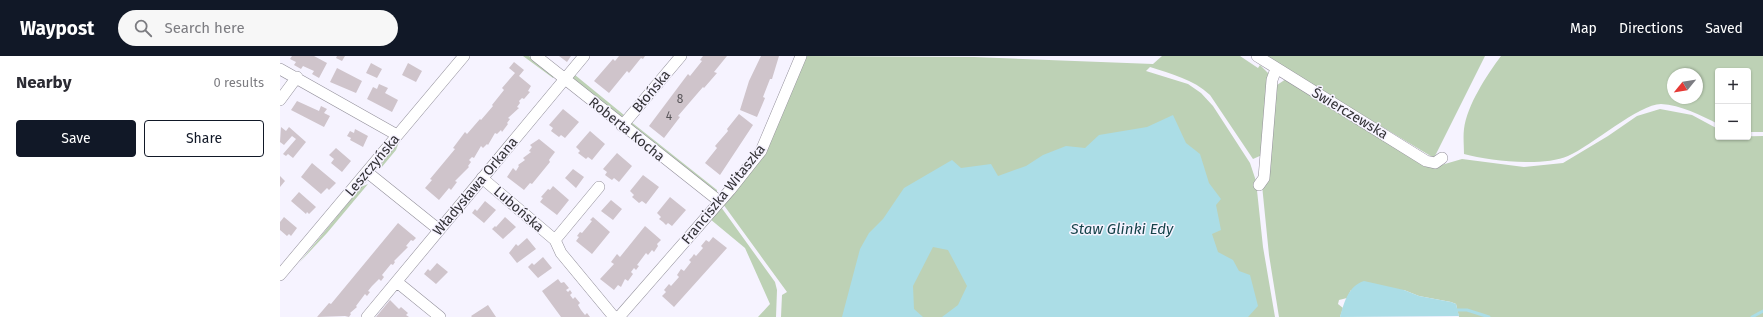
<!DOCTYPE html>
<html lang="en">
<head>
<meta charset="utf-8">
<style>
  body { margin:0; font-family:"Fira Sans",sans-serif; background:#f7f7f7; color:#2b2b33 }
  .controls { position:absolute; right:12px; top:12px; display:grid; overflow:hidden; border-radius:4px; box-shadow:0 1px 3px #0004 }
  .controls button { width:36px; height:36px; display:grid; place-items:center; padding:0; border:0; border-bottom:1px solid #e1e1e2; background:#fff; color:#2b2b33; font:20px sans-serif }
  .compass { position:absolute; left:1387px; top:12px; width:36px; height:36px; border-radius:50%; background:#fff; box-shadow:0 1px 3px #0004; rotate:240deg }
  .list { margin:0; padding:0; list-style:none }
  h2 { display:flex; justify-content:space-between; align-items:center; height:52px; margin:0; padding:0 16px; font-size:17px }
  h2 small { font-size:13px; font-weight:400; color:#7c7c81 }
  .actions { display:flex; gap:8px; padding:12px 16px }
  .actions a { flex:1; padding:9px 0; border:1px solid #111827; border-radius:4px; text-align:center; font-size:14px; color:#111827 }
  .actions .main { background:#111827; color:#fff }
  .icon { flex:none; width:22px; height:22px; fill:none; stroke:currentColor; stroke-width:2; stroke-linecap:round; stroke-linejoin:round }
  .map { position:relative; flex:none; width:1483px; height:261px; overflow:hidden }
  header { display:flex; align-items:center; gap:24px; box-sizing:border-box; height:56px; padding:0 20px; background:#111827; color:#fff }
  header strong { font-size:19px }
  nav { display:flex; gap:22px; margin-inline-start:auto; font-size:14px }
  .search { width:280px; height:36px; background:#f7f7f7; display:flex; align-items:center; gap:10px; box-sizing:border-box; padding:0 14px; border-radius:22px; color:#7c7c81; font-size:15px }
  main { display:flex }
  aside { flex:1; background:#fff }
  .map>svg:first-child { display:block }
</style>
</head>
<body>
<header>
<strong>Waypost</strong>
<div class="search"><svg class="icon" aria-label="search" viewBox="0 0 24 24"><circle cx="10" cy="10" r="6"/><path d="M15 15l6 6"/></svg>Search here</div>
<nav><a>Map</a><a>Directions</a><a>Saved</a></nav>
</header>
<main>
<aside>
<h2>Nearby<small>0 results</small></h2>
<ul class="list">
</ul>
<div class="actions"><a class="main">Save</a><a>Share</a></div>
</aside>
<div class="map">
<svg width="1483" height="261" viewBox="0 0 1483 261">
  <rect width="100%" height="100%" fill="#f6f3ff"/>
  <path fill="#bdd1b5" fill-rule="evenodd" d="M243 0H249L274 20 273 22Z
    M524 0 694 1 873 8 882 0H960L978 12 980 9 988 17 989 23 982 99 973 103 930 39C913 23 891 18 870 11L866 15 908 28 921 37 933 50 970 107 976 125 983 191 995 261H501L502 239 507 236 443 148 467 118Z
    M984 0H1205L1154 102Z
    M1221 0H1483V76H1468V15H1438V68C1420 59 1401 49 1381 48 1359 48 1311 90 1288 100 1263 111 1210 105 1184 98 1184 90 1183 81 1184 73 1187 49 1207 19 1221 0ZM1393 18H1417V42H1393Z
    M295 19 344 59 341 61 292 22Z
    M1006 23 1158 110 1182 103 1244 111 1283 107 1328 80 1357 60 1380 53 1412 59 1438 73V81L1483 80V261H1179L1176 248 1171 246 1139 240 1124 234H1071L1067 242 1059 244 1058 248 1063 252 1060 261H999L989 199 982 129 997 29Z
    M350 65 437 134V136L433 135 350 68Z
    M119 86 116 94 101 112 103 105Z
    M88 128 47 177 19 207 81 131Z
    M441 151 495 226 497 234 496 261H478L490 248 465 192 430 163Z"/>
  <path fill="#abdde6" d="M893 59 906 87 920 98 929 127 941 143 936 149 941 174 932 178 938 196 953 204 959 215 970 219 978 250 968 261H662L678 249 687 230 668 194 653 191 633 230 634 253 643 261H562L580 193 589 177 603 163 624 132 672 104 681 112 711 108 718 120 746 110 763 99 786 90 805 92 819 79 867 71Z
    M1084 225 1124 234 1139 240 1171 246 1176 248 1179 260 1060 261C1064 247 1068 230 1084 225Z"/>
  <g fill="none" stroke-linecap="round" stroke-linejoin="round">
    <path stroke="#abdde6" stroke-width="3" d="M1174 254H1187L1209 261
      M1472 261 1483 255"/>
  </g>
  <path fill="#cfc4cb" d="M12 0H34L47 7 39 22 32 18 34 15 23 10 21 13 14 9 16 6 10 3Z
    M57 0H65L62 5 56 2Z
    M279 0H291L287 6Z
    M339 0H365L363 3 361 2 349 17 347 15 329 37 314 25 333 3 335 5Z
    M423 0H447L434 16 437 17 424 32 423 31 404 53 398 60 400 61 384 82 369 70 408 18 410 20 422 5 420 4Z
    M481 0H499L492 23H490L483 41 485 42 477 61 460 54 469 25Z
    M234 6 244 14 239 20 251 30 248 35 250 36 244 43 242 42 239 45 240 47 237 51 239 52 228 62 230 63 227 67 228 68 222 76 221 74 217 78 215 77 208 89 207 88 203 92 201 90 194 102 192 101 189 104 191 106 188 110 189 111 175 125 177 126 171 134 169 132 159 144 145 132 152 124 150 123 175 93 173 92 185 76 187 78 200 63 201 64 213 50 212 49 224 34 222 32 235 17 229 12Z
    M91 7 102 13 97 22 86 17Z
    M128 7 142 15 136 26 122 19Z
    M57 12 82 25 76 37 50 26Z
    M99 28 108 32 105 37 118 44 112 56 87 43 93 31 97 33Z
    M17 45 39 55 41 50 47 53 44 57 50 60 44 71 11 54Z
    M283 53 299 66 285 82 281 79 279 81 271 75 273 72 269 69Z
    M459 58 473 69 440 119 425 107 437 92 435 90 448 75 447 73Z
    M1 71 6 75 9 71 26 86 13 102 8 98 6 100 3 98 16 83 12 80 4 89 0 86Z
    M75 73 88 80 83 91 70 84 71 82 67 80 70 75 74 77Z
    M310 75 325 88 312 104 308 101 306 103 298 97 300 95 296 91Z
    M259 83 275 96 269 104 270 106 252 128 250 127 244 134 227 121 233 112 236 115 239 110 238 109 245 104 243 102 251 96 249 95 252 91 250 89Z
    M56 92 71 105 62 116 51 107 54 103 49 99Z
    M337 97 352 110 339 126 334 122 332 124 329 122 325 119 327 116 323 113Z
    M32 107 56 127 49 134 47 132 41 138 21 121Z
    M293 113 304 121 296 132 285 122Z
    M363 119 379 131 366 148 362 145 359 147 352 141 354 139 350 135Z
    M0 120 5 125 0 131Z
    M273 130 289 144 277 159 260 146 263 142 261 141 268 133 270 134Z
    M19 136 36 151 29 158 27 156 26 158 11 145Z
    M390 141 406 154 392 170 388 167 386 169 383 166 379 163 381 161 377 157Z
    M331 144 342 153 333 164 321 155Z
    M205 145 216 154 204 167 192 157 195 153 197 155Z
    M4 161 17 172 11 180 9 178 7 180 0 174V166Z
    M225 161 236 171 223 183 212 173 215 170 216 171Z
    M313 161 330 176 312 198 296 185 299 181 297 180 300 176 302 177 312 165 310 164Z
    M118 167 136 182 133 185 131 184 126 190 128 191 114 205 115 206 113 209 111 208 102 219 104 221 101 225 99 223 92 230 88 235 90 236 87 240 85 238 76 250 77 251 70 257 71 258 69 261 65 260 37 261 49 247 51 248Z
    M365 170 381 184 377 188 378 190 374 196 372 194 368 199 366 197 357 209 359 210 356 214 354 212 351 216 353 218 348 225 345 223 341 231 338 229 334 234 320 223 334 208 331 206 337 198 340 201Z
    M433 181 447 192 394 251 382 240 386 236 384 234 389 228 391 230 399 221 397 219 401 213 404 215 411 206 409 204 412 201 414 198 416 200 423 192 421 190 426 184 429 186Z
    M247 182 256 193 237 207 229 197 236 188 238 190Z
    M263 201 272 212 258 222 248 211 252 207 254 209Z
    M157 207 168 216 156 228 144 218 148 213 150 215Z
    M278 223 281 227 284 226 289 232 286 234 288 236 290 234 292 237 290 239 293 243 295 241 300 247 298 249 301 254 305 259 307 257 310 261H281L262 235Z
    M110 244 119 253 121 251 128 257 126 259 129 261H96Z
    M208 249 216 261H192L191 260Z"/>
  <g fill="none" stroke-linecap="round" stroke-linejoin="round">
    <g stroke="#928f9a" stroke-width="12">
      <path id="minor" d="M256 0 439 145
        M977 0 1146 105 1155 107 1162 102
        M0 13 117 79
        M0 44 17 21
        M342 70 401 0
        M87 116 158 173
        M202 122 275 184 281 197 334 261
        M979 129 984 122 992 24 996 13
        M275 184 319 131
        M0 219 184 0
        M117 226 160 261
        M87 261 304 0
        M339 261 450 134 481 95 521 0"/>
    </g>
    <use href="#minor" stroke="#fff" stroke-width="11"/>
  </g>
  <g text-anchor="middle" stroke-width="3" stroke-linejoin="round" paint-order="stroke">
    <g font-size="12" fill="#59565a">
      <text x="400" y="47">8</text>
      <text x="389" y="64">4</text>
    </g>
    <g font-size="14" fill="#323135" stroke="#f6f3ff">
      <text transform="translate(371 35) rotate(-50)" y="5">Błońska</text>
      <text transform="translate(1070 57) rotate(31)" y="5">Świerczewska</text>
      <text transform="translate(347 73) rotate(39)" y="5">Roberta Kocha</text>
      <text transform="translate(92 109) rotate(-50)" y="5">Leszczyńska</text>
      <text transform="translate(195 130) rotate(-50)" y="5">Władysława Orkana</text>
      <text transform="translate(443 138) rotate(-51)" y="5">Franciszka Witaszka</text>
      <text transform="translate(239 153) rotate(41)" y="5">Lubońska</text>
    </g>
    <g font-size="15" font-style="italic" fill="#15434a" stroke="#f6f3ff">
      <text x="842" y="178">Staw Glinki Edy</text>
    </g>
  </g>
</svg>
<div class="controls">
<button>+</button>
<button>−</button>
</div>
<svg class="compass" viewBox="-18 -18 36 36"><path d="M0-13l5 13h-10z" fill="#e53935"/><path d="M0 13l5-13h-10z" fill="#7c7c81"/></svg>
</div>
</main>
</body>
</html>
